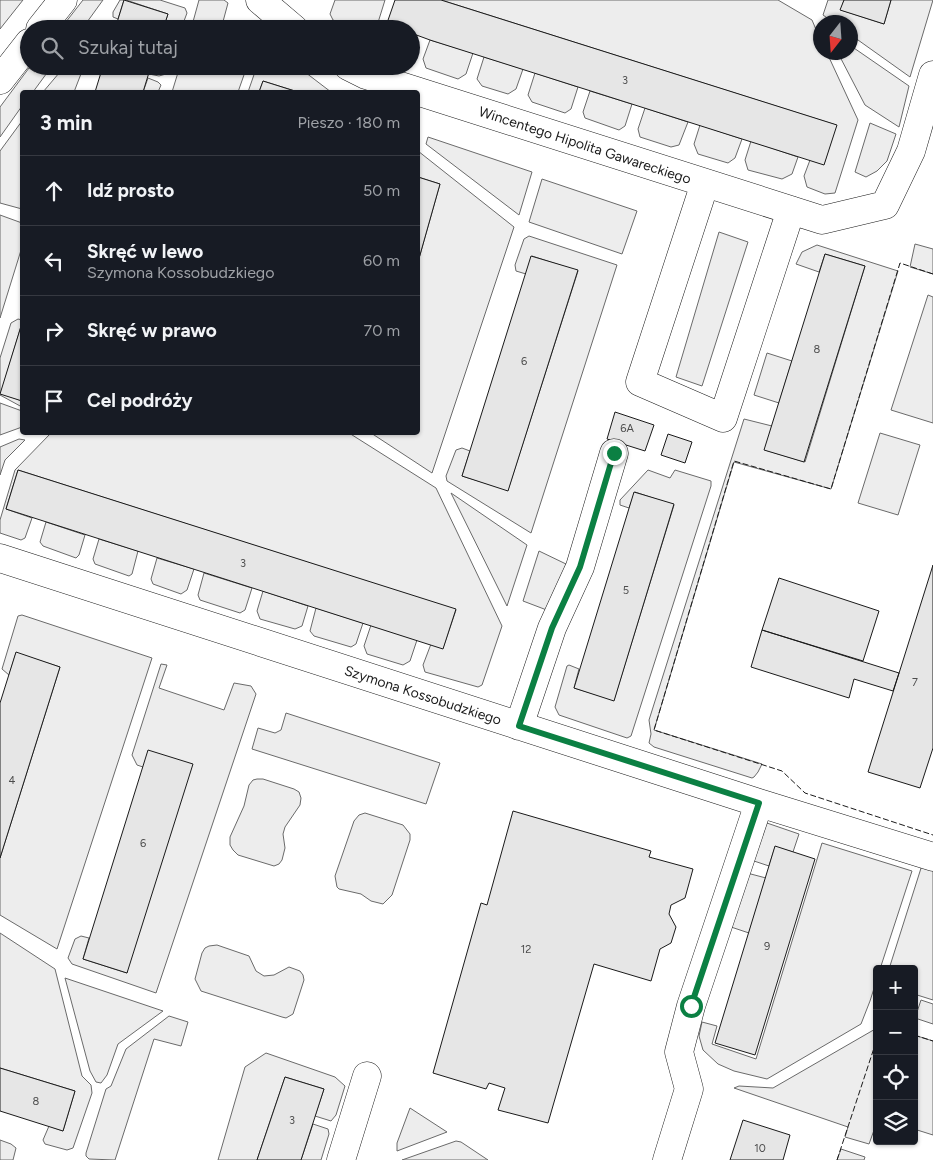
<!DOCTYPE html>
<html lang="pl">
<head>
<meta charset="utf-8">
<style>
  body { margin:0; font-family:Figtree,sans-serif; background:#242831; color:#f1f3f6 }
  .controls { position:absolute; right:15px; bottom:15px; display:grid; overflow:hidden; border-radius:5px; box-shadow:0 1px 4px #0004 }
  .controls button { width:45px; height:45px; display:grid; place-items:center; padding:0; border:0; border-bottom:1px solid #363941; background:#171b24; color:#f1f3f6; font:25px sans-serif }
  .compass { position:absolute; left:813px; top:15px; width:45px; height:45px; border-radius:50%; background:#171b24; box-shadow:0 1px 4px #0004; rotate:197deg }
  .stop { position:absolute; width:15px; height:15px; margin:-11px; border:4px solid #0b8043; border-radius:50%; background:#fff }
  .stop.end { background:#0b8043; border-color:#fff; box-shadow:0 1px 5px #0008 }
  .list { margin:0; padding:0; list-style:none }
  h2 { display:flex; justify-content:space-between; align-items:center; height:65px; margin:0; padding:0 20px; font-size:21px }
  h2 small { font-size:16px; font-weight:400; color:#9ea1a6 }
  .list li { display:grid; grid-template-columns:32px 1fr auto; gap:15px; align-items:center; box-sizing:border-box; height:70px; padding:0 20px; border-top:1px solid #363941 }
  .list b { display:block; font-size:19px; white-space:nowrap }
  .list p { margin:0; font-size:16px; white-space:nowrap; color:#9ea1a6 }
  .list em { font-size:16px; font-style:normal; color:#9ea1a6 }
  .icon { flex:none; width:28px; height:28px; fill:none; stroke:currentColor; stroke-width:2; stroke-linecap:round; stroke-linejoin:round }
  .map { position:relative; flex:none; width:933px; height:1160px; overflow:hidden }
  .search { position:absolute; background:#171b24; box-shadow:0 1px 4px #0004; left:20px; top:20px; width:400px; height:55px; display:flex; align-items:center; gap:12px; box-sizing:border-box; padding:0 18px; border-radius:28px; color:#9ea1a6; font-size:19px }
  .panel { position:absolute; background:#171b24; box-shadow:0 1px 4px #0004; left:20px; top:90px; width:400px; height:345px; border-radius:5px }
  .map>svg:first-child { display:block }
</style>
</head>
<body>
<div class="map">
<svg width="933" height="1160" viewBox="0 0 933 1160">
  <rect width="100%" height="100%" fill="#fff"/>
  <path fill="#ededed" stroke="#6a6a6a" d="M0 0H23L0 29Z
    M83 0H103L82 29H64L62 27Z
    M120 0H124L118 19 113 17V12Z
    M126 0H160L185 8 187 13 181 29H163L168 14Z
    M199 0H224L228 3 221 29H191Z
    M335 0H385L376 29H349L333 20 330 14Z
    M441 0H778L812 20 820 39V52L827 53 858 120 835 193 825 194 807 187 804 176 810 160 824 164 836 125Z
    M828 0H844L841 10 884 24 891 0H933L910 77 851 35 850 22H833L823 15Z
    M430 40 473 53 466 74 458 79 426 68 423 59Z
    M851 46 909 86 899 127 865 105 838 53 850 52Z
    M484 57 523 69 516 89 508 94 482 86 477 79Z
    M40 66H52L33 92H22V106L0 137V107L29 68 35 72Z
    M65 66H84L74 92H43Z
    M151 66H168L166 74 159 76 149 74Z
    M180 66H229L245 72 238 92H172Z
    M257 66H297L331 92H298L263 81 259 92H248Z
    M535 73 578 87 571 109 565 113 532 102 528 95Z
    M148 78 158 82 161 85 158 92H143Z
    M590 91 632 104 625 126 619 130 585 118 583 112Z
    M645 108 688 122 679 145 671 147 640 137 638 129Z
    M22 121V209L0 203V151Z
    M870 123 896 134 887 161 877 171 866 177 855 172Z
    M700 125 742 139 735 158 728 163 698 154 694 144Z
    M428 137 532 172 519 215 426 144Z
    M751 141 798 157 792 174 782 179 748 170 745 160Z
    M418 151 514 227 432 473 371 433 418 432V262L440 184 418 177Z
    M542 179 637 211 622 254 529 222Z
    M0 215 22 223V247L0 318Z
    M719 232 748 242 702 386 676 377Z
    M529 236 617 265 531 533 447 481 446 476 456 450 462 448 470 451 462 476 508 490 578 271 532 256 526 274 516 271 515 265 524 239Z
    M915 244 933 249V274L910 267Z
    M817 245 898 271 831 489 734 462 654 730 762 764 758 772 754 777 752 778 654 747 649 743 651 734 649 720 744 419 772 426 765 450 805 462 865 266 825 254 819 272 796 264 802 252Z
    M928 295 933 297V423L891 410Z
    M18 319 22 320V323L1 393 22 401V407L0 395V358L11 323Z
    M767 353 792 361 779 403 754 395Z
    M0 403 22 411V427L0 435Z
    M51 433H349L436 488 502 626 482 685 478 687 425 672 423 665 431 644 443 648 456 610 18 470 6 509 32 518 25 538 21 540 0 533V520L15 470Z
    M880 433 920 445 898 515 858 503Z
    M19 439 25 440 5 460 0 475V447Z
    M648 470 670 478 675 470 711 481V486L631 736 627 738 559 715 555 707 567 666 569 665 579 669 574 688 614 700 674 505 635 492 629 508 620 505V500Z
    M451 493 527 545 507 606Z
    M46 522 85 535 79 555 76 558 43 546 40 542Z
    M99 539 138 551 132 574 129 576 95 564 93 559Z
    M539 551 566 564 552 612 523 601Z
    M157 558 194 569 187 590 181 594 153 584 151 579Z
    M204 573 252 588 245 610 240 613 200 600 198 595Z
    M263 591 308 606 302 626 295 629 260 619 257 611Z
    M316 608 363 623 356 644 351 647 314 636 310 631Z
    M22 615 152 658 57 949 0 915V858L60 667 16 653 9 675 2 669 18 616Z
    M371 625 417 640 410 661 403 665 367 654 364 646Z
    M161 664 167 665 159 688 224 710 234 683 251 686 256 694 156 993 72 964 68 958 75 939 81 936 89 938 83 959 127 973 143 767 137 765 132 755Z
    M286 713 440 763 426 804 252 749 258 728 275 733 281 730Z
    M257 779H263L294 789 299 792 301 798 300 805 285 827 283 834 285 848 282 860 279 864 274 866 238 855 233 850 230 845V837L244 806 249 785 253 780Z
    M365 813 403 825 410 834V840L392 895 383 904 371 901 361 894 339 889 337 887 335 876 354 821 359 815Z
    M764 822 799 834 793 852 775 847 769 866 751 860Z
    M822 843 912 871 880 969H877V979L870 1001 861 1024 767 1079 734 1071 718 1064 703 1050 699 1036 702 1022 717 1026 712 1044 756 1059Z
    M922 865 933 869V1000L914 994V969H889Z
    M747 873 766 878 749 933 731 927Z
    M0 933 55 969 82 1076 91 1085 92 1093 73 1148 67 1150 45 1144 43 1140 49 1126 63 1131 75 1091 0 1068Z
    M217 945 249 956 256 971 264 976 274 975 289 967 300 971 303 975 304 980 293 1014 286 1018 282 1017 201 991 195 979 202 953 205 948 209 946Z
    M65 978 163 1011 118 1044 107 1075 101 1083 96 1082 90 1071Z
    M921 1000 933 1004V1024L915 1018Z
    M169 1016 188 1022 181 1046 154 1039 115 1160 89 1159 86 1156V1153L106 1089 111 1086 126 1049Z
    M877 1028V1122L869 1144 845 1137 848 1127 734 1088 739 1086 773 1088Z
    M914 1035 933 1041V1135L914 1129Z
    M266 1053 335 1077 345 1086 336 1115 331 1121 315 1116 324 1089 285 1077 257 1160H218L245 1067Z
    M410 1108 447 1132 397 1151V1143Z
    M313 1124 328 1129 329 1134 321 1160H301Z
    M0 1140 11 1144 16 1148 13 1160H0Z
    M456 1141 461 1142 488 1160H402Z
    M841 1149 865 1157 864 1160H837Z"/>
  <path fill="#e6e6e6" stroke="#1a1a1a" d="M124 0 168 14 163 29H115Z
    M395 0H441L837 125 824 165 430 40 411 33V29H396L386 26Z
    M844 0H891L884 24 840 10Z
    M103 66H151L143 92H95Z
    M263 81 298 92H259Z
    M418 177 440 184 418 262Z
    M825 254 865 266 804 462 764 450Z
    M531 256 578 270 508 491 462 476Z
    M22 323V401L0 394Z
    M615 412 654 425 645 451 607 439Z
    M668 434 692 442 685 463 661 455Z
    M18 470 456 609 443 649 6 509Z
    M634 492 674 504 614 701 574 688Z
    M933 565V748L920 788 868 772Z
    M779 578 879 611 863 661 762 630Z
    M762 630 899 673 893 691 854 679 849 698 751 667Z
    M16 652 60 667 0 858V703Z
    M148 750 193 764 127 973 83 959Z
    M513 811 651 851 649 857 693 869 685 898 671 905 669 914 676 927 671 943 660 949 651 981 594 964 548 1123 498 1110 505 1088 489 1083 486 1089 433 1073 481 903 487 905Z
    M775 846 815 859 755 1055 715 1043Z
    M0 1068 75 1091 63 1131 0 1111Z
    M285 1077 324 1089 301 1160H257Z
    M743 1120 790 1135 783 1160H730Z"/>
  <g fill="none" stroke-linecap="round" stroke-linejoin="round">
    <g stroke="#1a1a1a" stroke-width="29">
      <path id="minor" d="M260 0 294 29
        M40 29 63 0
        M348 66 366 75 822 220 885 205 911 151 933 75
        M0 80 29 43
        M705 183 640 382 723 418 791 210
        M0 558 759 803 933 857
        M519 726 552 628 580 567 614 453
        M341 1160 367 1076
        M667 1160 689 1089 679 1052 691 1006 759 803"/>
    </g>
    <use href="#minor" stroke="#fff" stroke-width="28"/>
    <path stroke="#1a1a1a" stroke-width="1" stroke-dasharray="6 2.5" stroke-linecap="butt" d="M933 274 900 263 831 489 734 461 654 730 782 771 805 793 933 835
      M914 1035 933 1041
      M837 1160 877 1039"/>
  </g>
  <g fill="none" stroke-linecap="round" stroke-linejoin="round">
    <path stroke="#0b8043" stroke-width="6" d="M614 453 580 567 552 628 519 726 759 803 691 1006"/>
  </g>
  <g text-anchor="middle" stroke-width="4" stroke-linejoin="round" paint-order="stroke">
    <g font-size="11" fill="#4d4d4d">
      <text x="625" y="84">3</text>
      <text x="817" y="353">8</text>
      <text x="524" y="365">6</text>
      <text x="627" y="432">6A</text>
      <text x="243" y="567">3</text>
      <text x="626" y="594">5</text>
      <text x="915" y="686">7</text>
      <text x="12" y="784">4</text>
      <text x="143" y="847">6</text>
      <text x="767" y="950">9</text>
      <text x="526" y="953">12</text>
      <text x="36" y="1105">8</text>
      <text x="292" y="1124">3</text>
      <text x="760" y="1152">10</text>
    </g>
    <g font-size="14" fill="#1a1a1a" stroke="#fff">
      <text transform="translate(585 145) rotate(18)" y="5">Wincentego Hipolita Gawareckiego</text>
      <text transform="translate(423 695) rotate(18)" y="5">Szymona Kossobudzkiego</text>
    </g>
  </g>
</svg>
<div class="controls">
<button>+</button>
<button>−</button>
<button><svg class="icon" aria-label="locate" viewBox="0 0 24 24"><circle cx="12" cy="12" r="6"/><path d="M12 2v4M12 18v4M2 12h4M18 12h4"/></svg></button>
<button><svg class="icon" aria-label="layers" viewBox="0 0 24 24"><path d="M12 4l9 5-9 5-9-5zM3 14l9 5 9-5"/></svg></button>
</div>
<svg class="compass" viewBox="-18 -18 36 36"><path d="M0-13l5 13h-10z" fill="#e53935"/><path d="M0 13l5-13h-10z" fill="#9ea1a6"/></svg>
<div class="stop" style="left:691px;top:1006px"></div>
<div class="stop end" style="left:614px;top:453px"></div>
<div class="search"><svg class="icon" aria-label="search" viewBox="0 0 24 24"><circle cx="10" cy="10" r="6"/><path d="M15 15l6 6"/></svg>Szukaj tutaj</div>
<section class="panel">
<h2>3 min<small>Pieszo · 180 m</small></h2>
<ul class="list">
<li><svg class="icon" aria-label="ahead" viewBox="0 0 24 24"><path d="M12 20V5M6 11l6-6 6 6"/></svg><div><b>Idź prosto</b></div><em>50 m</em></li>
<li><svg class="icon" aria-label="left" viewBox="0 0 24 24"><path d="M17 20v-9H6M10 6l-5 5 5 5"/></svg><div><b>Skręć w lewo</b><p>Szymona Kossobudzkiego</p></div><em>60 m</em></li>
<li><svg class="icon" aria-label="right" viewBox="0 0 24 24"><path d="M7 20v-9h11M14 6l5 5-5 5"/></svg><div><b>Skręć w prawo</b></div><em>70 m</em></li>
<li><svg class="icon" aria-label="arrive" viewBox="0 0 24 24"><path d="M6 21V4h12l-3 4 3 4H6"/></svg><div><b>Cel podróży</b></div></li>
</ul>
</section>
</div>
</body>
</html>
